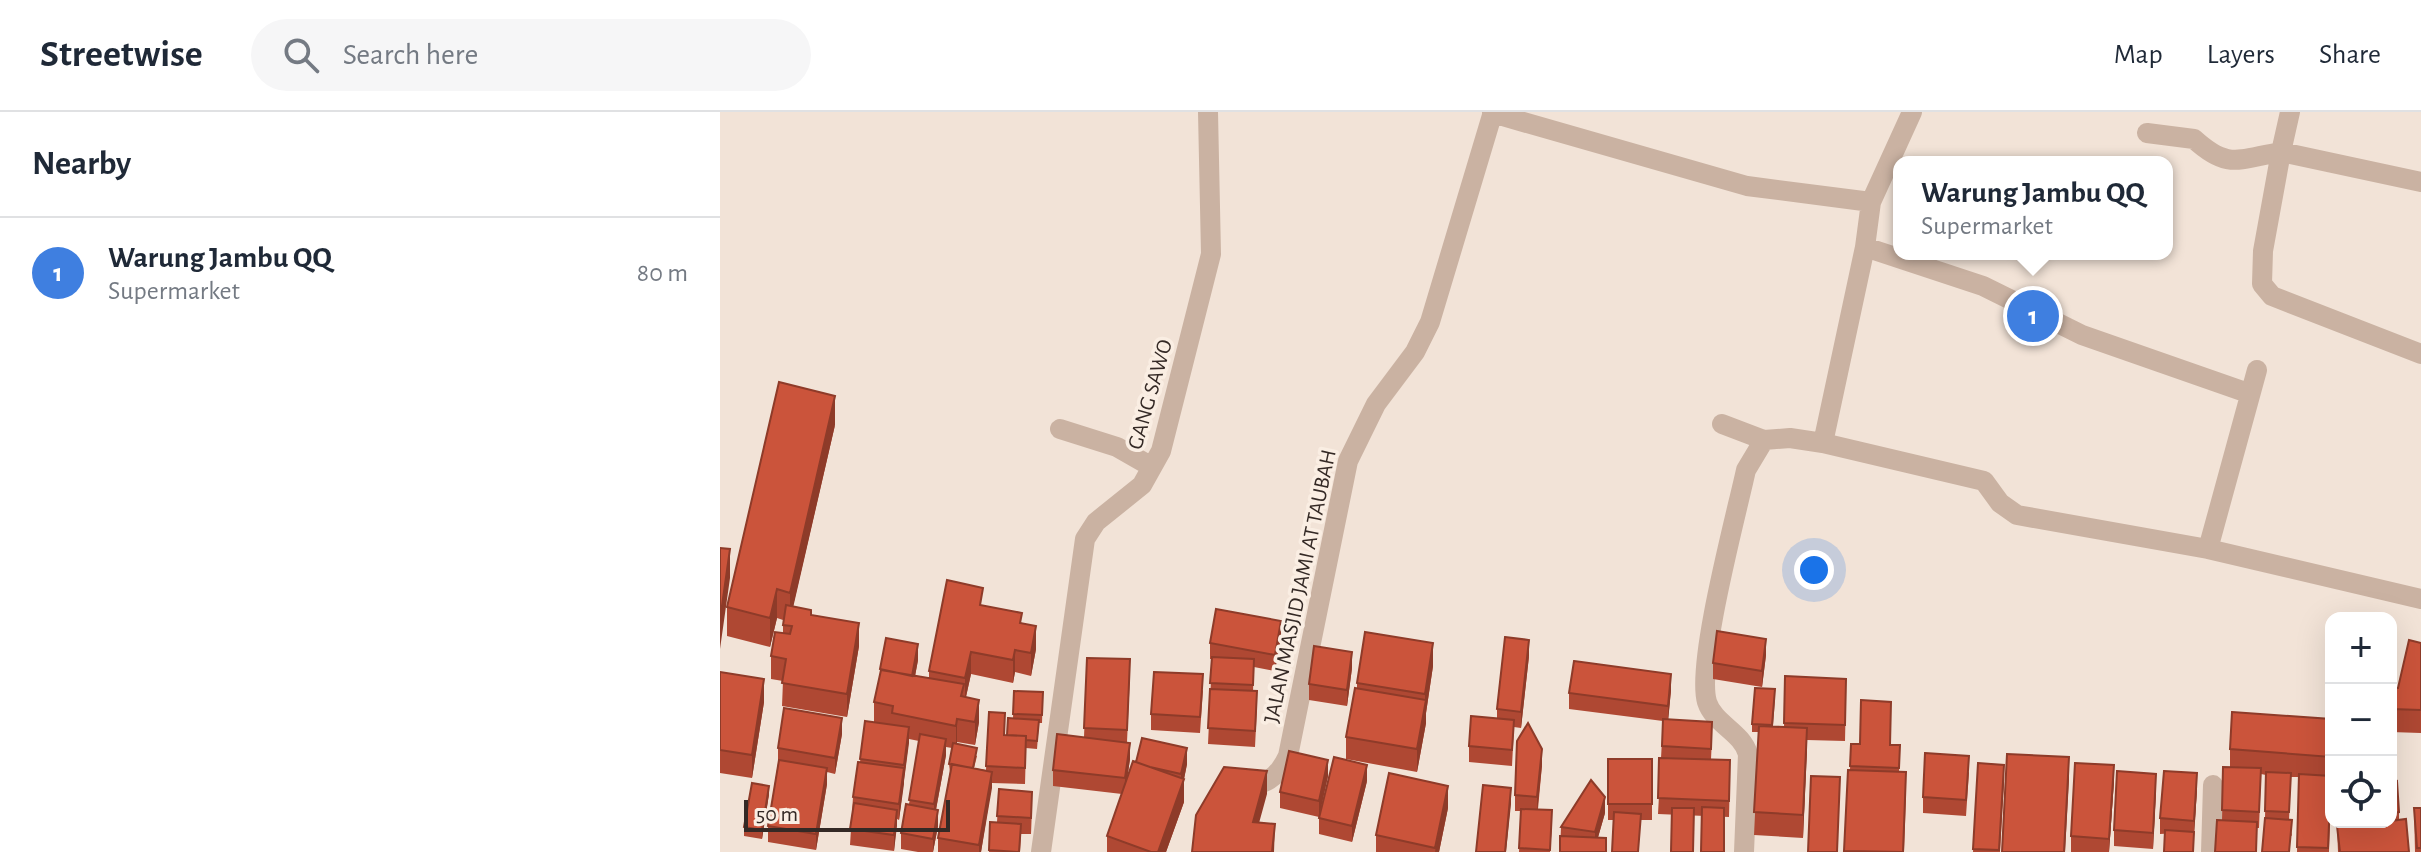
<!DOCTYPE html>
<html lang="en">
<head>
<meta charset="utf-8">
<style>
  body { margin:0; font-family:"Alegreya Sans",sans-serif; background:#f6f6f7; color:#1f2937 }
  .controls { position:absolute; right:24px; bottom:24px; display:grid; overflow:hidden; border-radius:16px; box-shadow:0 8px 32px #0002 }
  .controls button { width:72px; height:72px; display:grid; place-items:center; padding:0; border:0; border-bottom:2px solid #e0e1e3; background:#fff; color:#1f2937; font:40px sans-serif }
  .scale { position:absolute; left:24px; bottom:20px; width:206px; box-sizing:border-box; padding-left:8px; border:4px solid #342925; border-top:0; font-size:22px; line-height:28px; white-space:nowrap; color:#342925; -webkit-text-stroke:6px #faeee3; paint-order:stroke }
  .you { position:absolute; left:1094px; top:458px; width:28px; height:28px; margin:-20px; border:6px solid #fff; border-radius:50%; background:#1a73e8; box-shadow:0 0 0 12px #1a73e833 }
  .badge { display:grid; place-items:center; width:52px; height:52px; border-radius:50%; background:#195757; color:#fff; font-size:26px; font-weight:700 }
  .pin { position:absolute; translate:-50% -50%; border:4px solid #fff; box-shadow:0 2px 8px #0006 }
  .popup { position:absolute; left:1173px; top:44px; width:280px; height:104px; box-sizing:border-box; display:grid; place-content:center; border-radius:16px; background:#fff; filter:drop-shadow(0 2px 6px #0005); font-size:26px; white-space:nowrap; color:#747a83 }
  .popup b { font-size:30px; color:#1f2937 }
  .popup::after { content:''; position:absolute; left:50%; top:100%; margin-left:-16px; border:16px solid transparent; border-top-color:#fff }
  .list { margin:0; padding:0; list-style:none }
  h2 { display:flex; justify-content:space-between; align-items:center; height:104px; margin:0; padding:0 32px; font-size:34px }
  h2 small { font-size:26px; font-weight:400; color:#747a83 }
  .list li { display:grid; grid-template-columns:52px 1fr auto; gap:24px; align-items:center; box-sizing:border-box; height:112px; padding:0 32px; border-top:2px solid #e0e1e3 }
  .list b { display:block; font-size:30px; white-space:nowrap }
  .list p { margin:0; font-size:26px; white-space:nowrap; color:#747a83 }
  .list em { font-size:26px; font-style:normal; color:#747a83 }
  .icon { flex:none; width:44px; height:44px; fill:none; stroke:currentColor; stroke-width:2; stroke-linecap:round; stroke-linejoin:round }
  .map { position:relative; flex:none; width:1701px; height:740px; overflow:hidden }
  header { display:flex; align-items:center; gap:48px; box-sizing:border-box; height:112px; padding:0 40px; background:#fff; border-bottom:2px solid #e0e1e3 }
  header strong { font-size:38px }
  nav { display:flex; gap:44px; margin-inline-start:auto; font-size:28px }
  .search { width:560px; height:72px; background:#f6f6f7; display:flex; align-items:center; gap:20px; box-sizing:border-box; padding:0 28px; border-radius:44px; color:#747a83; font-size:30px }
  main { display:flex }
  aside { flex:1; background:#fff }
  .map>svg:first-child { display:block }
</style>
</head>
<body>
<header>
<strong>Streetwise</strong>
<div class="search"><svg class="icon" aria-label="search" viewBox="0 0 24 24"><circle cx="10" cy="10" r="6"/><path d="M15 15l6 6"/></svg>Search here</div>
<nav><a>Map</a><a>Layers</a><a>Share</a></nav>
</header>
<main>
<aside>
<h2>Nearby<small></small></h2>
<ul class="list">
<li><span class="badge" style="background:#3f7fe0">1</span><div><b>Warung Jambu QQ</b><p>Supermarket</p></div><em>80 m</em></li>
</ul>
</aside>
<div class="map">
<svg width="1701" height="740" viewBox="0 0 1701 740">
  <rect width="100%" height="100%" fill="#f2e3d7"/>
  <g fill="none" stroke-linecap="round" stroke-linejoin="round">
    <path stroke="#cab2a2" stroke-width="20" d="M1570 0 1561 40 1701 70
      M772 1 1027 74 1151 90 1145 135 1103 331 1070 326 1044 328 1026 358C1016 404 976 552 987 590 994 612 1022 620 1028 642L1024 740
      M1427 21 1474 27C1508 58 1518 47 1561 40L1543 139 1542 172 1552 184 1701 242
      M1151 90 1192 0
      M1145 135 1263 174 1362 223 1528 281
      M1002 312 1044 328
      M340 317 397 335 432 355
      M1103 331 1264 369 1280 391 1297 403 1488 437 1701 487
      M1488 437 1537 258
      M520 673C544 675 558 666 568 644L628 349 656 292 695 240 710 210 773 0
      M321 740 365 427 376 410 422 373 441 339 491 142 488 0
      M1491 740 1493 673"/>
  </g>
  <path fill="#af4833" d="M115 313 73 494 91 503 139 534 127 605 62 594 63 569 51 567V544L63 521V508L57 506 50 535 7 524V495Z
    M263 494 302 511 316 537 311 564 295 560 293 571 251 562 246 585 259 610 255 633 237 630V632L257 644 254 656 266 658 269 600 285 623H287L293 606 294 579 323 580 322 611H319L317 637 306 636 305 672 272 671 261 740H218V726L230 660 229 652 232 636 226 635V643L216 698 218 714 213 740H198L181 737V721L189 692 199 629 189 627 179 708 177 707 174 739 130 733 133 685 140 650 145 609 154 610V590L160 563V557L198 548 195 564 209 566V559Z
    M561 525 555 559 534 555 533 579 537 595 535 635 488 632 492 547H490V531Z
    M1701 531V621L1671 620V576H1678Z
    M1046 543 1042 575 993 567V551Z
    M809 544 801 616 794 615 792 654 749 650V634L777 606V597Z
    M367 546 410 563 407 630 410 647 407 667 416 650 467 652 464 667V690L446 740H387V724L402 682 333 674V658L364 625Z
    M713 554 706 601V611L697 660 626 647V625L637 576V571Z
    M632 556 627 594 589 588V572Z
    M0 560 44 590 32 666 0 661Z
    M1065 564 1126 583 1125 629 1087 628 1083 726 1034 723 1039 620H1032V612L1055 586 1053 614 1064 615Z
    M483 578 480 621 431 618V602Z
    M951 578 948 608 992 626 991 647 1010 664 1009 705 938 702 943 609 849 597V581Z
    M1611 607V680L1609 740H1577L1579 665H1571L1569 708 1572 724 1545 706 1546 663 1541 662 1539 716H1537V740H1495L1502 708 1503 655H1510V637Z
    M122 622 115 662 107 660V672L96 738 48 730V714L58 651V636Z
    M1131 632 1180 633 1179 660 1186 683 1184 740H1124L1128 658H1130Z
    M888 647H932V708H888Z
    M1258 651 1284 669 1280 740H1253Z
    M822 653 818 697 832 714 830 740H799L801 699H795V683Z
    M1249 660 1246 704 1203 701V685Z
    M608 664 599 705 560 696V680Z
    M647 669 632 730 599 722V706Z
    M1394 669 1389 740H1351V724Z
    M1671 670 1679 700V708L1689 740H1618L1617 714 1626 713V710H1671Z
    M279 677 312 696 311 722H301L300 740H269L270 710H277Z
    M1477 677 1474 720 1440 722V706Z
    M1436 678 1433 737 1394 734V718Z
    M49 682 42 727 24 724V715Z
    M728 696 719 740H656V723Z
    M1694 696H1701V740H1695Z
    M885 701 878 725 840 740 841 715Z"/>
  <path fill="#8e3b29" d="M115 284V313L70 509V481Z
    M10 437V466L0 537V508Z
    M57 477V506L50 535V506Z
    M561 509V525L555 559V543Z
    M139 511V534L127 605V582Z
    M316 514V537L311 564V541Z
    M1046 527V543L1042 575V559Z
    M809 528V544L801 616V600Z
    M713 531V554L706 601V611L697 660V637L705 592V582Z
    M198 532V548L192 580V564Z
    M295 538V560L293 571V548Z
    M251 540V562L245 589V566Z
    M632 540V556L627 594V578Z
    M951 562V578L948 610V594Z
    M44 567V590L32 666V643Z
    M259 588V610L255 633V610Z
    M122 606V622L115 662V646Z
    M237 607V630L236 637V614Z
    M189 615V631L184 669V653Z
    M1087 616V639L1083 726V703Z
    M226 627V643L214 708V692Z
    M410 631V647L405 682V666Z
    M467 636V652L464 667V690L446 740H438L461 674V662Z
    M822 637V653L817 701V685Z
    M1349 645V668L1345 740H1344Z
    M608 648V664L599 705V689Z
    M647 653V669L632 730V714Z
    M1284 653V669L1279 740V738Z
    M1394 653V669L1389 740V727Z
    M107 656V672L96 738V722Z
    M184 656V672L179 708V692Z
    M547 659V682L533 733V710Z
    M272 660V676L261 740H259V733Z
    M1477 661V677L1474 725V709Z
    M1436 662V678L1433 737V721Z
    M49 674V682L42 727V718Z
    M728 674V696L719 740H715Z
    M791 676V692L786 740H785Z
    M885 685V701L875 736V720Z
    M177 698V714L174 739V723Z
    M218 698V714L213 740V727Z
    M555 712 554 740H552Z"/>
  <path fill="#cb543b" stroke="#8e3b29" stroke-width="2" d="M59 270 115 284 70 481 57 477 50 506 7 495Z
    M0 436 10 437 0 508Z
    M227 468 263 476 260 493 302 501 300 511 316 514 311 541 295 538 293 548 251 540 245 566 209 559Z
    M66 493 91 498V503L139 511 127 582 62 571 66 547 51 544 55 520 70 522 72 514 63 513Z
    M496 497 561 509 555 543 490 531Z
    M997 519 1046 527 1042 559 993 551Z
    M645 520 713 531 705 582 637 571Z
    M785 525 809 528 801 600 777 597Z
    M166 526 198 532 192 564 160 557Z
    M1689 528 1701 531V598L1671 597V576H1678Z
    M594 534 632 540 627 578 589 572Z
    M492 545 534 547 533 573 490 571Z
    M367 546 410 547 407 618 364 616Z
    M854 549 951 562 948 594 849 581Z
    M161 558 244 572 241 584 259 588 255 610 237 607 236 614 172 601 173 594 154 590Z
    M0 560 44 567 32 643 0 638Z
    M434 560 483 562 480 605 431 602Z
    M1065 564 1126 567 1125 613 1064 611Z
    M635 576 706 588 697 637 626 625Z
    M1035 576 1055 577 1052 613 1032 612Z
    M490 577 537 579 535 619 488 616Z
    M294 579 323 580 322 603 293 602Z
    M1141 588 1171 590 1170 633H1180L1179 656 1130 654 1131 632H1140Z
    M64 596 122 606 115 646 58 636Z
    M269 600 285 601 284 623 306 624 305 656 266 654Z
    M1512 600 1611 607V645L1510 637Z
    M751 604 794 608 792 638 749 634Z
    M288 606 319 608 317 629 306 628V624L287 623Z
    M943 607 992 610 991 637 942 634Z
    M145 609 189 615 184 653 140 647Z
    M808 611 822 637 817 685 795 683 797 629Z
    M1039 614 1087 616 1083 703 1034 700Z
    M200 622 226 627 214 692 189 688Z
    M337 622 410 631 405 666 333 658Z
    M422 626 467 636 461 662 430 655 416 650Z
    M233 631 257 636 253 656 229 652Z
    M569 639 608 648 599 689 560 680Z
    M1205 641 1249 644 1246 688 1203 685Z
    M1287 642 1349 645 1344 740H1282Z
    M614 645 647 653 632 714 599 706Z
    M939 646 1010 648 1009 689 938 686Z
    M888 647H932V692H888Z
    M59 648 107 656 96 722 48 714Z
    M413 649 464 667 438 740H431L387 724Z
    M138 650 184 656 179 692 133 685Z
    M1258 651 1284 653 1279 738 1253 737Z
    M1355 651 1394 653 1389 727 1351 724Z
    M232 652 272 660 259 733 218 726Z
    M504 655 547 659 533 710 555 712 552 740H472L476 703Z
    M1503 655 1541 656 1539 700 1502 698Z
    M1128 658 1186 660 1183 740 1124 739Z
    M1397 659 1436 662 1433 721 1394 718Z
    M1444 659 1477 661 1474 709 1440 706Z
    M1546 660 1571 661 1569 700 1545 699Z
    M669 661 728 674 715 736 656 723Z
    M1579 662 1611 664 1608 736 1577 735Z
    M1091 664 1120 665 1117 740H1088Z
    M871 668 885 685 875 720 841 715Z
    M1677 669 1679 700 1671 701V670Z
    M32 671 49 674 42 718 24 715Z
    M763 673 791 676 785 740H756Z
    M279 677 312 680 311 706 277 704Z
    M134 691 177 698 174 723 130 717Z
    M186 692 218 698 213 727 181 721Z
    M982 695 1004 696V740H981Z
    M952 696H974L973 740H951Z
    M1694 696H1701V736H1697Z
    M801 697 832 698 830 738 799 736Z
    M894 700 921 702 918 740H892Z
    M1545 706 1572 708 1569 740H1542Z
    M1686 707 1689 740H1620L1617 714 1658 710H1671V709Z
    M1497 708 1537 710 1536 740H1495Z
    M270 710 301 712 299 740 269 738Z
    M1445 718 1474 720 1473 740H1444Z
    M840 724 886 726V740H840Z"/>
  <g text-anchor="middle" stroke-width="7" stroke-linejoin="round" paint-order="stroke">
    <g font-size="22" fill="#342925" stroke="#faeee3">
      <text transform="translate(429 282) rotate(-74)" y="8">GANG SAWO</text>
      <text transform="translate(579 474) rotate(-78)" y="8">JALAN MASJID JAMI AT TAUBAH</text>
    </g>
  </g>
</svg>
<div class="controls">
<button>+</button>
<button>−</button>
<button><svg class="icon" aria-label="locate" viewBox="0 0 24 24"><circle cx="12" cy="12" r="6"/><path d="M12 2v4M12 18v4M2 12h4M18 12h4"/></svg></button>
</div>
<div class="scale">50 m</div>
<div class="you"></div>
<div class="pin badge" style="left:1313px;top:204px;background:#3f7fe0">1</div>
<div class="popup"><b>Warung Jambu QQ</b>Supermarket</div>
</div>
</main>
</body>
</html>
